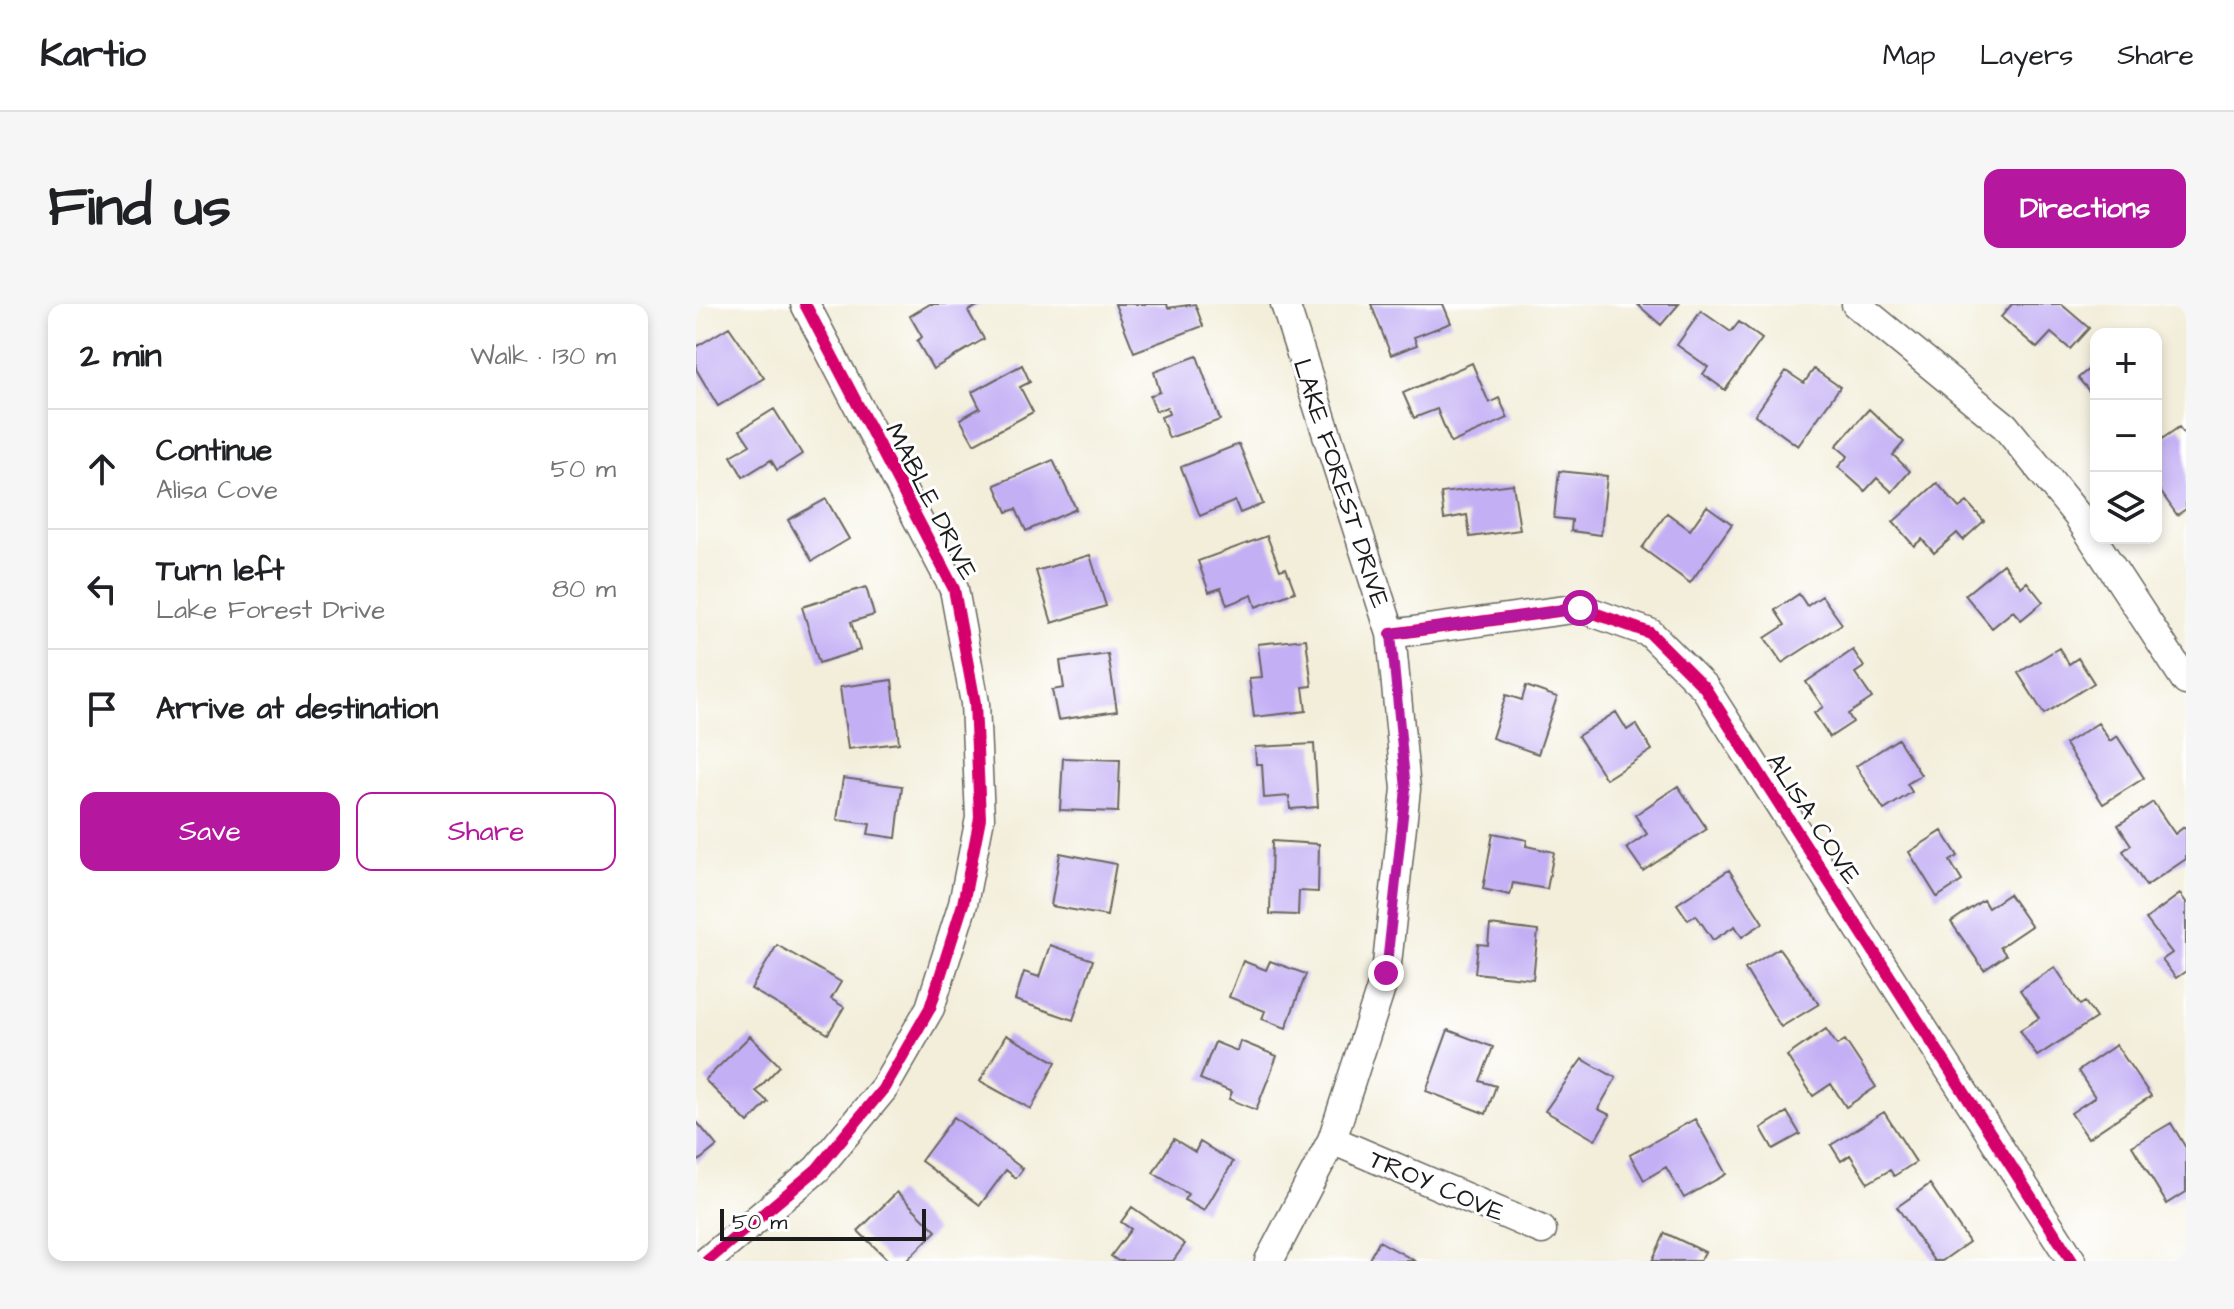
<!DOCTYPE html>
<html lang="en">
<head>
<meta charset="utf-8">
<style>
  body { margin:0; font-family:"Architects Daughter",sans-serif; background:#f6f6f6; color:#202124 }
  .controls { position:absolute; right:24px; top:24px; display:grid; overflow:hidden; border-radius:16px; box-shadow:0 4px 12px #0003 }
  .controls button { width:72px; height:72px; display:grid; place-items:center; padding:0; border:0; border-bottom:2px solid #e0e0e0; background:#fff; color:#202124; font:40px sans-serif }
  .scale { position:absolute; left:24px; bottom:20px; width:206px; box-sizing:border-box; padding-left:8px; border:4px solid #1c1c1c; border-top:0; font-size:22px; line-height:28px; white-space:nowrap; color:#1c1c1c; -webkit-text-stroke:6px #fff; paint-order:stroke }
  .stop { position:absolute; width:24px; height:24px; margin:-18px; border:6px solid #b5179e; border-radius:50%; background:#fff }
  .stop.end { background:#b5179e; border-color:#fff; box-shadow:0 2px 8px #0008 }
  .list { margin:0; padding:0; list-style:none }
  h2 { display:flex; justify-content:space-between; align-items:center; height:104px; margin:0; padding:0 32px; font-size:34px }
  h2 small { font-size:26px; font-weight:400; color:#757577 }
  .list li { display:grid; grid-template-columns:52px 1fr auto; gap:24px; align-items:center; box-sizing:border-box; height:120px; padding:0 32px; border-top:2px solid #e0e0e0 }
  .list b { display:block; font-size:30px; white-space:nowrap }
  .list p { margin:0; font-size:26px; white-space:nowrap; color:#757577 }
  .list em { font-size:26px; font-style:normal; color:#757577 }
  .actions { display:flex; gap:16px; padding:24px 32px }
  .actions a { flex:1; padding:18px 0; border:2px solid #b5179e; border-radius:16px; text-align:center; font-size:28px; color:#b5179e }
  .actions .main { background:#b5179e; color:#fff }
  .icon { flex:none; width:44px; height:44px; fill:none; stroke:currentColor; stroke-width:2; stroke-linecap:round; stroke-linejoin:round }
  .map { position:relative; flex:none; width:1490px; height:957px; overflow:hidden; border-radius:16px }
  header { display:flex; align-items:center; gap:48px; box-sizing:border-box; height:112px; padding:0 40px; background:#fff; border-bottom:2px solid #e0e0e0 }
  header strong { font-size:38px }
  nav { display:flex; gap:44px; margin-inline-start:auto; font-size:28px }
  .intro { display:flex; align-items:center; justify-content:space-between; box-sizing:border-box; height:192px; padding:0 48px }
  h1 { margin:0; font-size:56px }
  .button { padding:20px 36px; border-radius:16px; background:#b5179e; color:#fff; font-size:28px; font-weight:700 }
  main { display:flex; gap:48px; padding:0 48px }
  aside { flex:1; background:#fff; border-radius:16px; box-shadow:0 4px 12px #0003 }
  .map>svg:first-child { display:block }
</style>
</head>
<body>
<header>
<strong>Kartio</strong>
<nav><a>Map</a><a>Layers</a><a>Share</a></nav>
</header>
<div class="intro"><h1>Find us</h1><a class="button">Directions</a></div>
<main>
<aside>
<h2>2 min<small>Walk · 130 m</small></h2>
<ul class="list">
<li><svg class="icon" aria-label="ahead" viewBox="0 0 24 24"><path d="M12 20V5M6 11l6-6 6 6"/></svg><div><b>Continue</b><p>Alisa Cove</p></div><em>50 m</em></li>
<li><svg class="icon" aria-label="left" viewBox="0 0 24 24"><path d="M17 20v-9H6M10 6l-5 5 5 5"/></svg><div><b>Turn left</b><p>Lake Forest Drive</p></div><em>80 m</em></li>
<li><svg class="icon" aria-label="arrive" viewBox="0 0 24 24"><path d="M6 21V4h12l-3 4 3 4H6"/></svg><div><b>Arrive at destination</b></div></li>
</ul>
<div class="actions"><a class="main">Save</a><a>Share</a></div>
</aside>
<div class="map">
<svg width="1490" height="957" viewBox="0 0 1490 957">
  <rect width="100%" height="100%" fill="#fff"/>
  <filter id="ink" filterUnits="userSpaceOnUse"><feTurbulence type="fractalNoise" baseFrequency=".0125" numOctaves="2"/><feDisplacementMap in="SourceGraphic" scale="16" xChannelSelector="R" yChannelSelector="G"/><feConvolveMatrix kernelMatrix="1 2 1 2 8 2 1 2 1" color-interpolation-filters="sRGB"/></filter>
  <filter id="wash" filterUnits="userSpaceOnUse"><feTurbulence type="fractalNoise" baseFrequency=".006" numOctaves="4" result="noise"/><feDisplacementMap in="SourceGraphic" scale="32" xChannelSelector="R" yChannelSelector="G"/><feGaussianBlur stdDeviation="1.8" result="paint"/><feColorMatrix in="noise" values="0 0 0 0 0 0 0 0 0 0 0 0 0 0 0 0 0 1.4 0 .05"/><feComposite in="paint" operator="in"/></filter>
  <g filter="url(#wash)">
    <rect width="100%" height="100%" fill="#f3eeda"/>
    <g id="blocks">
      <path fill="#c3aff4" d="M234 0H285L272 7 288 35 237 65 221 37 226 33 214 12Z
        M419 0H471L472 4 499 0 507 22 438 48Z
        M675 0H747L755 19 718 33 721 41 695 51Z
        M941 0H983L965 21Z
        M1316 0H1365L1393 24 1374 45 1355 29 1341 44 1305 13Z
        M1005 7 1035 28 1043 18 1066 35 1029 86 1007 70 1012 63 981 41Z
        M33 23 68 74 22 102 0 65V43Z
        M501 52 524 116 473 134 465 113 473 110 471 103 460 107 454 92 464 88 458 68Z
        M776 59 793 99 803 94 812 114 755 139 741 105 718 114 707 89Z
        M1400 59V95L1382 74Z
        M326 61 334 78 324 83 337 108 278 140 264 115 284 104 276 88Z
        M1118 65 1144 83 1102 142 1059 111 1090 67 1108 79Z
        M78 105 106 150 81 166 75 156 47 173 35 152 54 141 44 126Z
        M1173 105 1208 138 1197 151 1214 167 1196 188 1181 174 1169 187 1142 163 1152 152 1140 142Z
        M1483 123 1490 132V205L1481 211 1460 181V139Z
        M543 140 567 200 544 209 539 197 504 212 485 163Z
        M357 156 380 205 330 227 320 205 311 208 299 181Z
        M863 167 911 172 905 231 875 227 876 216 858 214Z
        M1241 179 1263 204 1271 198 1288 217 1267 236 1261 229 1238 249 1226 235 1218 242 1197 218Z
        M817 180 824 226 774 233 771 211 748 215 745 189Z
        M130 195 153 235 116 257 92 216Z
        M1011 202 1036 220 994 279 946 244 971 209 994 226Z
        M571 232 584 266 590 264 599 288 560 303 556 291 531 301 525 284 513 288 502 257Z
        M394 251 410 302 356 319 340 267Z
        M1307 260 1325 283 1331 278 1347 298 1325 316 1317 307 1296 324 1269 291Z
        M170 283 178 311 155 318 164 346 123 359 106 303Z
        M1103 290 1111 302 1126 292 1146 320 1086 359 1069 334 1089 321 1079 306Z
        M610 335 616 382 607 383 610 407 558 413 553 374 566 373 562 340Z
        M1363 344 1373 360 1382 354 1398 379 1348 410 1322 369Z
        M1157 346 1168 363 1159 369 1176 394 1152 410 1157 418 1134 433 1118 409 1127 403 1110 378Z
        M412 350 421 407 362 416 356 386 368 384 364 357Z
        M196 376 203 439 152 445 144 383Z
        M830 382 861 393 842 450 796 434 810 391 826 396Z
        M920 408 931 426 940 420 956 446 910 475 882 432Z
        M1402 419 1414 437 1421 432 1448 474 1407 500 1369 440Z
        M1202 435 1225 471 1211 480 1216 488 1188 506 1160 462Z
        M618 440 622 503 594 505 593 492 568 494 566 460H560L559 443Z
        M367 454 424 456 422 508 364 506Z
        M147 474 206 482 200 534 172 530 174 520 141 516Z
        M982 482 1011 525 947 567 931 544 951 530 939 511Z
        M1457 498 1479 530 1488 523 1490 526V555L1450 582 1427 547 1435 541 1422 521Z
        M1246 527 1262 552 1254 557 1266 577 1241 593 1213 548Z
        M797 529 831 536 830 542 858 548 851 585 817 579 814 591 787 585Z
        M576 537 623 540 622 588 603 587 602 611 574 610Z
        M364 549 420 560 411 612 355 602Z
        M1033 566 1067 619 1046 633 1039 622 1017 636 1000 611 992 616 981 600Z
        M1313 590 1335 622 1304 643 1310 651 1288 666 1255 618 1287 596 1292 604Z
        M1484 590 1490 598V667L1480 674 1466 656 1476 649 1450 615Z
        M794 621 842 627 837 675 779 669 782 640 792 641Z
        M81 641 145 678 135 695 148 703 132 730 55 685Z
        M354 641 397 656 377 716 319 696 328 668 343 673Z
        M1083 644 1123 700 1085 723 1049 665Z
        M547 657 570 666 574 657 610 670 590 724 566 715 569 707 533 693Z
        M1359 663 1384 701 1389 698 1400 714 1341 752 1324 726 1343 714 1324 686Z
        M1130 725 1141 741 1149 736 1180 783 1150 803 1135 780 1117 792 1091 752Z
        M752 726 797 743 784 777 800 782 790 810 730 787Z
        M310 731 360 758 335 805 284 777Z
        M54 732 84 762 60 787 72 798 52 819 9 776Z
        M544 737 581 752 560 806 533 795 536 788 504 775 519 738 541 747Z
        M1420 741 1455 792 1392 834 1375 809 1399 793 1382 767Z
        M886 755 920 774 902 805 914 811 899 836 849 807Z
        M1091 808 1104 830 1077 845 1065 824Z
        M1188 808 1220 858 1198 872 1194 866 1172 879 1154 851 1145 857 1135 841Z
        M258 813 327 865 320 874 310 866 284 901 225 857Z
        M999 815 1030 870 988 894 970 863 948 876 934 851Z
        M0 817 21 842 0 859Z
        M1475 819 1490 844V888L1471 900 1436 842Z
        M478 835 499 848 504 838 537 858 508 907 488 896 492 890 457 869Z
        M1234 880 1273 938 1246 957H1238L1201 903Z
        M201 888 240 927 210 957H193L162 927Z
        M436 903 489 940 477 957H422L415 952 435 925 425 918Z
        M969 929 1009 948 1004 957H956Z
        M683 937 719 957H672Z"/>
    </g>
  </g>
  <g filter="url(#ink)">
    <use href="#blocks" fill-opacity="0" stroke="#67665e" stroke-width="2"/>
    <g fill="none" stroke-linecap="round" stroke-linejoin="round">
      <g stroke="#67665e" stroke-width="31">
        <path id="minor" d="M1160 0 1309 122 1382 212 1490 377
          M695 330 884 304 954 329 1009 384 1376 957
          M636 836 846 926
          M11 957 121 865 188 784 234 704 267 600 284 514 279 399 258 285 109 0
          M573 957 636 836 690 669 710 485 695 330 589 0"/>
      </g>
      <use href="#minor" stroke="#fff" stroke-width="28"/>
      <g stroke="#fff" stroke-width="17">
        <path id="cycleway" d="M695 330 884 304 954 329 1009 384 1376 957
          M11 957 121 865 188 784 234 704 267 600 284 514 279 399 258 285 109 0"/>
      </g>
      <use href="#cycleway" stroke="#d6006c" stroke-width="12"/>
    </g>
  </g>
  <g fill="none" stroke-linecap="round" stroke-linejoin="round" filter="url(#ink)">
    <path stroke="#b5179e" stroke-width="10" d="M690 669 710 485 695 330 884 304"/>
  </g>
  <g text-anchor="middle" stroke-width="6" stroke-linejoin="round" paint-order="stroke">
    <g font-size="26" fill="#1c1c1c" stroke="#fff">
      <text transform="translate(646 179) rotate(72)" y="9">LAKE FOREST DRIVE</text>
      <text transform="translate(236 197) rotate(63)" y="9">MABLE DRIVE</text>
      <text transform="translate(1118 514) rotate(57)" y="9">ALISA COVE</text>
      <text transform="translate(741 881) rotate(23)" y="9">TROY COVE</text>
    </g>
  </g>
</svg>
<div class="controls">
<button>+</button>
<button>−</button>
<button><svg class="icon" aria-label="layers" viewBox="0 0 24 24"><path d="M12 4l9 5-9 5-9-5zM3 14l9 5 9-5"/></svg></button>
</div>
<div class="scale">50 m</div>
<div class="stop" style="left:884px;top:304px"></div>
<div class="stop end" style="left:690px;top:669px"></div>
</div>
</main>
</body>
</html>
